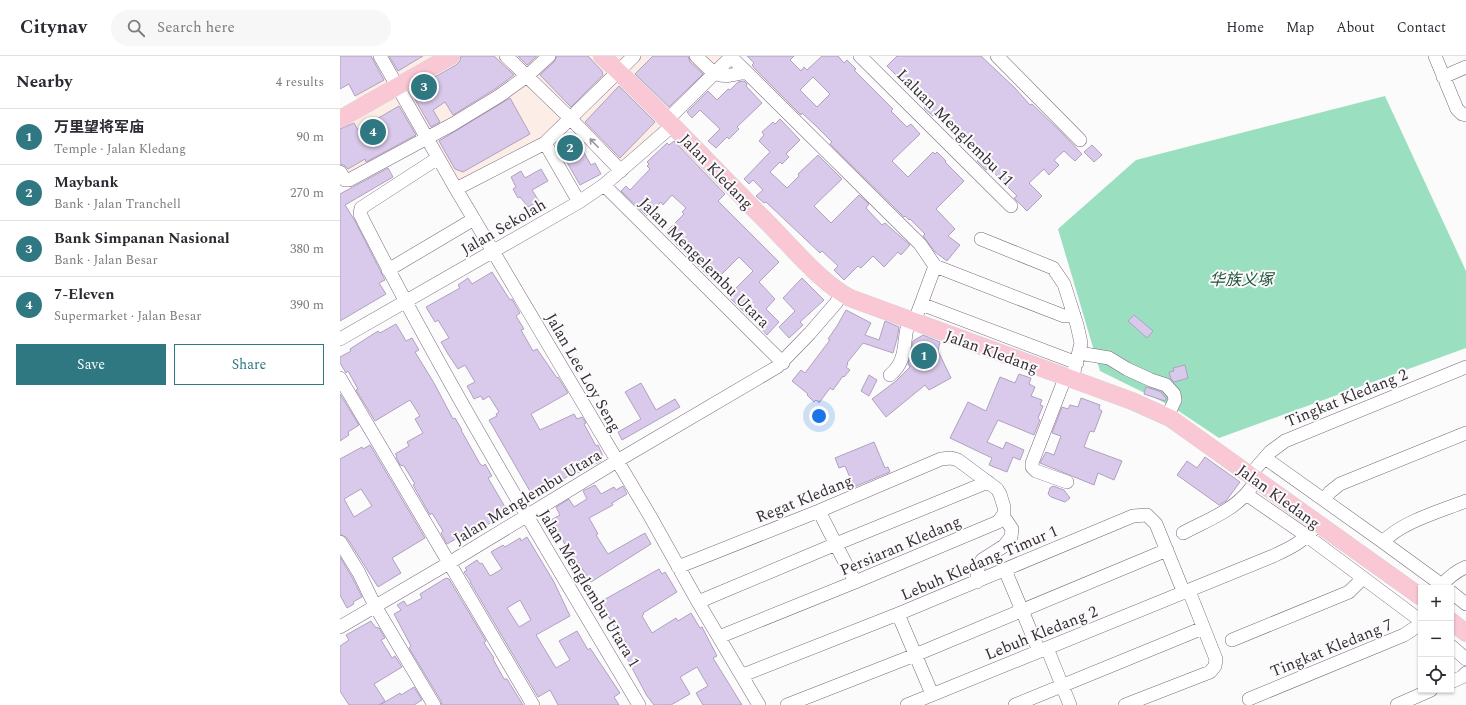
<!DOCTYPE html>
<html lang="en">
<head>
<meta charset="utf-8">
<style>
  body { margin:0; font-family:Spectral,"Noto Sans SC",serif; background:#f7f7f7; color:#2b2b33 }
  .controls { position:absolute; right:12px; bottom:12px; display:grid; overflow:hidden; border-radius:0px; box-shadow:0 1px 3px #0004 }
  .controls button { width:36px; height:36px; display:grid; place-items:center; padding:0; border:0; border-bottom:1px solid #e1e1e2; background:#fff; color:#2b2b33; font:20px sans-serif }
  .you { position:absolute; left:479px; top:360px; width:14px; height:14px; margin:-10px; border:3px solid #fff; border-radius:50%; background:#1a73e8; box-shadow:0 0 0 6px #1a73e833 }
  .badge { display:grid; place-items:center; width:26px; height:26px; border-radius:50%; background:#307881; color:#fff; font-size:13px; font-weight:700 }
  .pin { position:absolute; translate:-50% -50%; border:2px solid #fff; box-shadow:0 1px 4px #0006 }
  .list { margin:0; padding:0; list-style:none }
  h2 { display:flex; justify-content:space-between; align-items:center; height:52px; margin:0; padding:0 16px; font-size:17px }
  h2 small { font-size:13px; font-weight:400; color:#7c7c81 }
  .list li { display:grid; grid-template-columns:26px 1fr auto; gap:12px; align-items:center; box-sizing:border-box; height:56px; padding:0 16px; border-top:1px solid #e1e1e2 }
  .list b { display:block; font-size:15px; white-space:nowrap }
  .list p { margin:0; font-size:13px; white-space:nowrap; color:#7c7c81 }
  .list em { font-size:13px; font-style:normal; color:#7c7c81 }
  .actions { display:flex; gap:8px; padding:12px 16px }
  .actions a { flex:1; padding:9px 0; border:1px solid #307881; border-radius:0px; text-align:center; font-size:14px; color:#307881 }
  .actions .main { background:#307881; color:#fff }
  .icon { flex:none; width:22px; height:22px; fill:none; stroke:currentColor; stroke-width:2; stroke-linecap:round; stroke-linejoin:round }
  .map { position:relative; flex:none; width:1126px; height:649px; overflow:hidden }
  header { display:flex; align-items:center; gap:24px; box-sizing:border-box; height:56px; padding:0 20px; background:#fff; border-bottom:1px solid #e1e1e2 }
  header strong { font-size:19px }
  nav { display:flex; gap:22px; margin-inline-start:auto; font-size:14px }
  .search { width:280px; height:36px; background:#f7f7f7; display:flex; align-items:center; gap:10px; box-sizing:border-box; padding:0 14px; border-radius:22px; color:#7c7c81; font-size:15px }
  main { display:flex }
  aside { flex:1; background:#fff }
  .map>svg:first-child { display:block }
</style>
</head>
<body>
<header>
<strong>Citynav</strong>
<div class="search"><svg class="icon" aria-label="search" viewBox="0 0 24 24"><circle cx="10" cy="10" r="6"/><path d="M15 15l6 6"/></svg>Search here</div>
<nav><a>Home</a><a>Map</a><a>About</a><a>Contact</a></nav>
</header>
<main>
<aside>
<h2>Nearby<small>4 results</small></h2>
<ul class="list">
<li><span class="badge">1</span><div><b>万里望将军庙</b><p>Temple · Jalan Kledang</p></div><em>90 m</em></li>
<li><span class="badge">2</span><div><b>Maybank</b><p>Bank · Jalan Tranchell</p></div><em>270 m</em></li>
<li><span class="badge">3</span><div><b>Bank Simpanan Nasional</b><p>Bank · Jalan Besar</p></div><em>380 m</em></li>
<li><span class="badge">4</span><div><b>7-Eleven</b><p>Supermarket · Jalan Besar</p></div><em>390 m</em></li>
</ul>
<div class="actions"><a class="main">Save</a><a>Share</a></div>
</aside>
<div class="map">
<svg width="1126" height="649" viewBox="0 0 1126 649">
  <rect width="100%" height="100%" fill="#fbfbfb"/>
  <path fill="#fceee7" d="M0 0H391L281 112 234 66 116 134 87 87 4 131 0 124V69L24 55 0 16Z"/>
  <path fill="#9adfbf" d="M1045 40 1126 215V292L879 382 831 350 760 315 718 173 796 104Z"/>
  <path fill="#d9c9ea" stroke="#b0a1c1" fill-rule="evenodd" d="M0 0H31L44 24 15 40 9 28 0 33Z
    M49 0H83L58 15Z
    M121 0H154L174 19 155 33 113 59 105 46 93 54 100 66 91 71 70 35 116 9 120 5Z
    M178 0H197L187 9Z
    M217 0H248L262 15 263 19 231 51 200 19 214 6Z
    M313 0H348L350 6 363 18 329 51 295 18Z
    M407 0H454L450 4 461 15 464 11 467 14 482 0H498L504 7 507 4 516 13 514 14 553 53 551 55 567 71 571 68 580 78 552 105 568 121 593 96 595 98 597 96 606 105 605 106 624 125 596 153 615 173 608 180 620 189 607 205 595 196 583 180 585 178 570 163 569 164 565 160 564 161 490 88 492 86 476 70 462 57 461 59 414 12 412 9 414 7ZM473 21 490 38 477 51 460 34Z
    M557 0H641L675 32 690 49 692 48 722 77 742 98 735 105 724 95 714 104 719 109 709 119 704 113 689 127 702 140 687 155 674 142 677 140 649 112 646 114 637 105 640 102 611 70 610 71 595 57 593 60 584 52 589 45 574 30 570 33 547 10Z
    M404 25 407 28 406 30 422 47 397 71 399 73 389 83 387 81 376 92 368 85 380 73 360 54 352 62 347 56 368 35 377 44 388 33 390 34 398 26Z
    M279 30 315 66 280 102 245 66Z
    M170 42 190 78 123 116 115 113 99 85Z
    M59 50 76 79 26 106 25 103 8 113 4 109 0 108V73L14 67 18 74Z
    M440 63 460 84 446 98 449 101 442 108 440 106 430 116 447 132 459 120 458 118 478 99 502 123 474 150 491 167 519 139 529 148 526 152 542 169 545 167 570 189 561 199 558 196 544 211 533 200 521 212 518 210 504 224 494 214 498 210 482 195 480 197 426 146 424 147 416 140 423 134 413 124 409 128 404 123 430 96 419 85 424 79 422 76 433 66 435 68Z
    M236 83 251 109 255 107 261 118 240 129 219 92Z
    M334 85 385 138 378 145 439 206 419 226 435 243 426 253 439 266 427 279 422 273 425 269 415 259 411 263 390 242 395 237 393 235 413 215 399 201 374 226 325 177 344 158 342 156 346 152 332 139 323 149 321 146 307 160 281 135 286 130 290 134 310 113 307 110 309 108 307 106 327 87 329 89Z
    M752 89 762 99 754 106 744 96Z
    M48 112 53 121 5 149 15 165 45 224 39 227 46 238 0 265V138Z
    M201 113 208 125 192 134 199 145 188 151 180 141 178 142 173 133 176 131 171 121 181 115 185 122Z
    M152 216 170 244 172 243 180 257 176 260 184 273 181 274 193 295 197 293 217 322 218 321 228 337 191 358 200 374 234 358 237 363 242 361 246 367 244 368 256 390 258 389 263 400 260 402 261 405 238 417 237 415 200 437 198 432 191 437 149 364 157 360 156 358 159 356 149 340 143 344 141 340 134 343 127 330 135 326 125 309 118 313 108 298 101 286 109 282 98 264 95 266 86 251 120 232 118 229 128 222 132 228Z
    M462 222 484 244 460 266 463 269 449 282 439 271 455 255 443 242Z
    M506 254 531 267 525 279 539 284 545 265 559 271 557 283 553 297 523 287 507 307 508 308 506 311 510 314 504 321 503 320 493 334 490 332 479 347 476 344 474 346 467 339 468 338 452 325 461 314 465 317 490 284 488 283 497 270Z
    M794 259 813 275 807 282 788 265Z
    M56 268 66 285 72 282 79 294 75 296 94 327 113 363 115 362 122 374H121L140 408 143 410 145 408 152 420 148 422 168 456 125 483 123 479 107 488 101 477 103 475 92 457 90 459 73 429 75 428 64 410 60 409 56 401 57 400 55 398 69 390 67 386 83 377 75 363 80 360 70 344 35 365 16 334 18 333 8 315 6 317 0 307V301L11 295 10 293 38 275 40 277Z
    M583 279 600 286 598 295 611 322 589 334 585 329 546 361 532 343 556 325 570 311 568 308 573 285Z
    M845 309 848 322 834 326 831 323 829 316 834 315 833 312Z
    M679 318 691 322 689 328 695 331 691 340 702 344 700 349 703 350 698 362 700 364 694 379 658 364 647 386 663 393 666 386 684 394 680 404 673 401 667 416 649 409 652 402 610 382 628 346 646 355 660 321 675 327Z
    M529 319 537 324 529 340 521 335Z
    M301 327 316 354 335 343 340 351 282 384 278 376 301 363 285 336Z
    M806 331 821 336 826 342 825 345 804 338Z
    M0 338 19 369 8 376 9 379 0 385Z
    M741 342 760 349 759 353 762 355 754 376 750 375 744 391 782 405 774 424 758 417 754 429 700 407 706 396 714 399 721 380 712 377 722 351 728 353 730 349 738 351Z
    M534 386 545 412 548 411 550 416 514 431 505 410 499 412 495 402Z
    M30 389 85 482 52 502 61 517 38 531 7 482 0 478V403L22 391 23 393ZM21 433 32 450 14 461 4 443Z
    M865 401 900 426 886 445 879 449 837 419 847 405 857 412Z
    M255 429 261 438 274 431 276 434 283 430 287 438 272 447 273 449 249 462 258 478 256 479 268 498 305 477 311 488 251 526 239 508 237 509 211 464 220 459 216 451 229 443 234 451 247 443 243 435Z
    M713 430 724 434 730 442 725 446 711 441 708 438 710 432Z
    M187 481 214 526 230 560 196 579 216 612 230 604 219 585 237 575 248 594 250 592 280 637 274 641 279 649H218L210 634 198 641 130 526H131L124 516 127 514 125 512 137 504 140 508 142 507 150 520 162 513 151 496 163 489 165 491 180 482 181 485ZM180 544 191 564 179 571 167 552Z
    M0 501 12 521 22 541 13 546 14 548 7 552 0 539Z
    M319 513 322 518 325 516 337 536 303 557 304 558 302 560 312 577 336 562 338 565 351 557 360 572 362 571 377 600 373 602 402 649H363L356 637 368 630 357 611 340 621 350 638 331 649H314L307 640 282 593 288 590 277 571 275 572 260 546Z
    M106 522 109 523 146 585 144 587 154 602 153 603 164 623H167L183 649H102L101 645 69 592 71 590 54 558 61 554 57 549 64 545 67 550 82 542 80 538Z
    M31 565 35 571 39 572 45 582 41 584 52 602 55 600 62 611 34 628 45 645 39 649H9L0 635V590L9 584 6 579Z
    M74 631 82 644 74 649H40L60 637 61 639Z"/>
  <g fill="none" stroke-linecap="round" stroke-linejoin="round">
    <g stroke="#7d6781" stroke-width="14">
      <path id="minor" d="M40 0 116 133 310 460 358 546 419 649
        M166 0 230 62 281 115
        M356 0C376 20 377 23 406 16
        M520 0 671 150
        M657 0 740 84
        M1095 0 1117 53 1122 58 1126 59
        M391 1 580 188 595 210 724 260 734 259
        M1103 21 1126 11
        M327 64 392 0
        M205 87 239 146
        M98 102 21 152 20 158C105 326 203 487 299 649
        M0 116 5 124H9L113 68 159 40 187 20 209 0
        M264 129 443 307
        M116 133 205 87 294 0
        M641 183 713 212 724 228 737 269 741 287 732 324
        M48 214 134 163
        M581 248 595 210
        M574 266 581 248 737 307
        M0 283 239 146 264 129 333 69
        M739 297 769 302 787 313 811 324 826 329 834 338 835 344 827 361
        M550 319C569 303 562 285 569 264
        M0 322 193 649
        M725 322 692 407V411L696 415 727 426
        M925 402 1043 486 1106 532
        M910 419 930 396 945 385 1126 311
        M906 438 967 480 1081 565
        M984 444 990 436 1000 428 1126 377
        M479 455 515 526
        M843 477C867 464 894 455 911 432
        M0 486 19 517 35 550 94 649
        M1043 486C1061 466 1101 455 1126 445
        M338 511 479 455 601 403 611 402 618 404 657 433 660 438 664 451V458L658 466 515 526 379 581
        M665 514 699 595
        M637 526 638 512 642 504 664 490 671 481 672 473 666 464 662 462
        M1102 529C1109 521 1116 515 1126 511
        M1111 536 1126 548
        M358 546 496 488 648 426
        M558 558 592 638
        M0 571 109 507 277 405 437 311 470 277 496 247 501 238
        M892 584 1009 536 1018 527 1022 521
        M1111 590 1126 603
        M707 592 730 649
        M403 619 558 558 793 460 807 459 816 468 844 537
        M1111 626 1122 621 1126 617
        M909 643 1064 579 1076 571 1081 566
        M447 649 575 599 827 494
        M567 649 933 500C955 490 962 486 978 468
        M675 649 863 572
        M785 649 870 616 875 610 876 603 849 535
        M1057 649 1091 634"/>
    </g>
    <g stroke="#d7d5d7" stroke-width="18">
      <path id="major" d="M262 0C319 53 372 111 427 166 451 190 480 226 510 242L792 345 830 362 1081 541
        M0 63 111 0
        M1111 565 1126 577"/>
    </g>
    <use href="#minor" stroke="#fff" stroke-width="13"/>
    <use href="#major" stroke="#fac7d4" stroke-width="17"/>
  </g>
  <defs><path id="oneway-shaft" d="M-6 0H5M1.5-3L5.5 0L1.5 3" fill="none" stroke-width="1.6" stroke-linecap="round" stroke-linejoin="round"/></defs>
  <use stroke="#9a969b" href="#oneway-shaft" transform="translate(254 87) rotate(-134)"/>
  <g text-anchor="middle" stroke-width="4" stroke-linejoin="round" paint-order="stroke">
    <g font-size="16" fill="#362c37" stroke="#fbfbfb">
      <text transform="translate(616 71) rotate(45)" y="6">Laluan Menglembu 11</text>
      <text transform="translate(377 115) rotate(46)" y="6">Jalan Kledang</text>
      <text transform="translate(163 170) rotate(-30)" y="6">Jalan Sekolah</text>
      <text transform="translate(365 206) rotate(45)" y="6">Jalan Mengelembu Utara</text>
      <text transform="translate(652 295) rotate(20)" y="6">Jalan Kledang</text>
      <text transform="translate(244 316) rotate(60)" y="6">Jalan Lee Loy Seng</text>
      <text transform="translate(1006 341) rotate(-22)" y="6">Tingkat Kledang 2</text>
      <text transform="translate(187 440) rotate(-31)" y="6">Jalan Menglembu Utara</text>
      <text transform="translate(939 440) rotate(36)" y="6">Jalan Kledang</text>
      <text transform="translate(464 442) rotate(-22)" y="6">Regat Kledang</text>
      <text transform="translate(560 489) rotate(-23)" y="6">Persiaran Kledang</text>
      <text transform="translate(639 506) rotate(-23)" y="6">Lebuh Kledang Timur 1</text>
      <text transform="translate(250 532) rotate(59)" y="6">Jalan Menglembu Utara 1</text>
      <text transform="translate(701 576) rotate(-22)" y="6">Lebuh Kledang 2</text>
      <text transform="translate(991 591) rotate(-22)" y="6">Tingkat Kledang 7</text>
    </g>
    <g font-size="16" font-style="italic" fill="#265440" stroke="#fbfbfb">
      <text x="901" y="229">华族义塚</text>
    </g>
  </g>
</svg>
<div class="controls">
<button>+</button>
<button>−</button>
<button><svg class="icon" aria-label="locate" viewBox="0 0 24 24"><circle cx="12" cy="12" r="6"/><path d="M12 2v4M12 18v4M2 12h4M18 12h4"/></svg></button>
</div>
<div class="you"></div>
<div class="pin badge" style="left:584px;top:300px">1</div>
<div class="pin badge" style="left:230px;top:92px">2</div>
<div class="pin badge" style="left:84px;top:31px">3</div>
<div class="pin badge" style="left:33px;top:76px">4</div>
</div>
</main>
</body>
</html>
